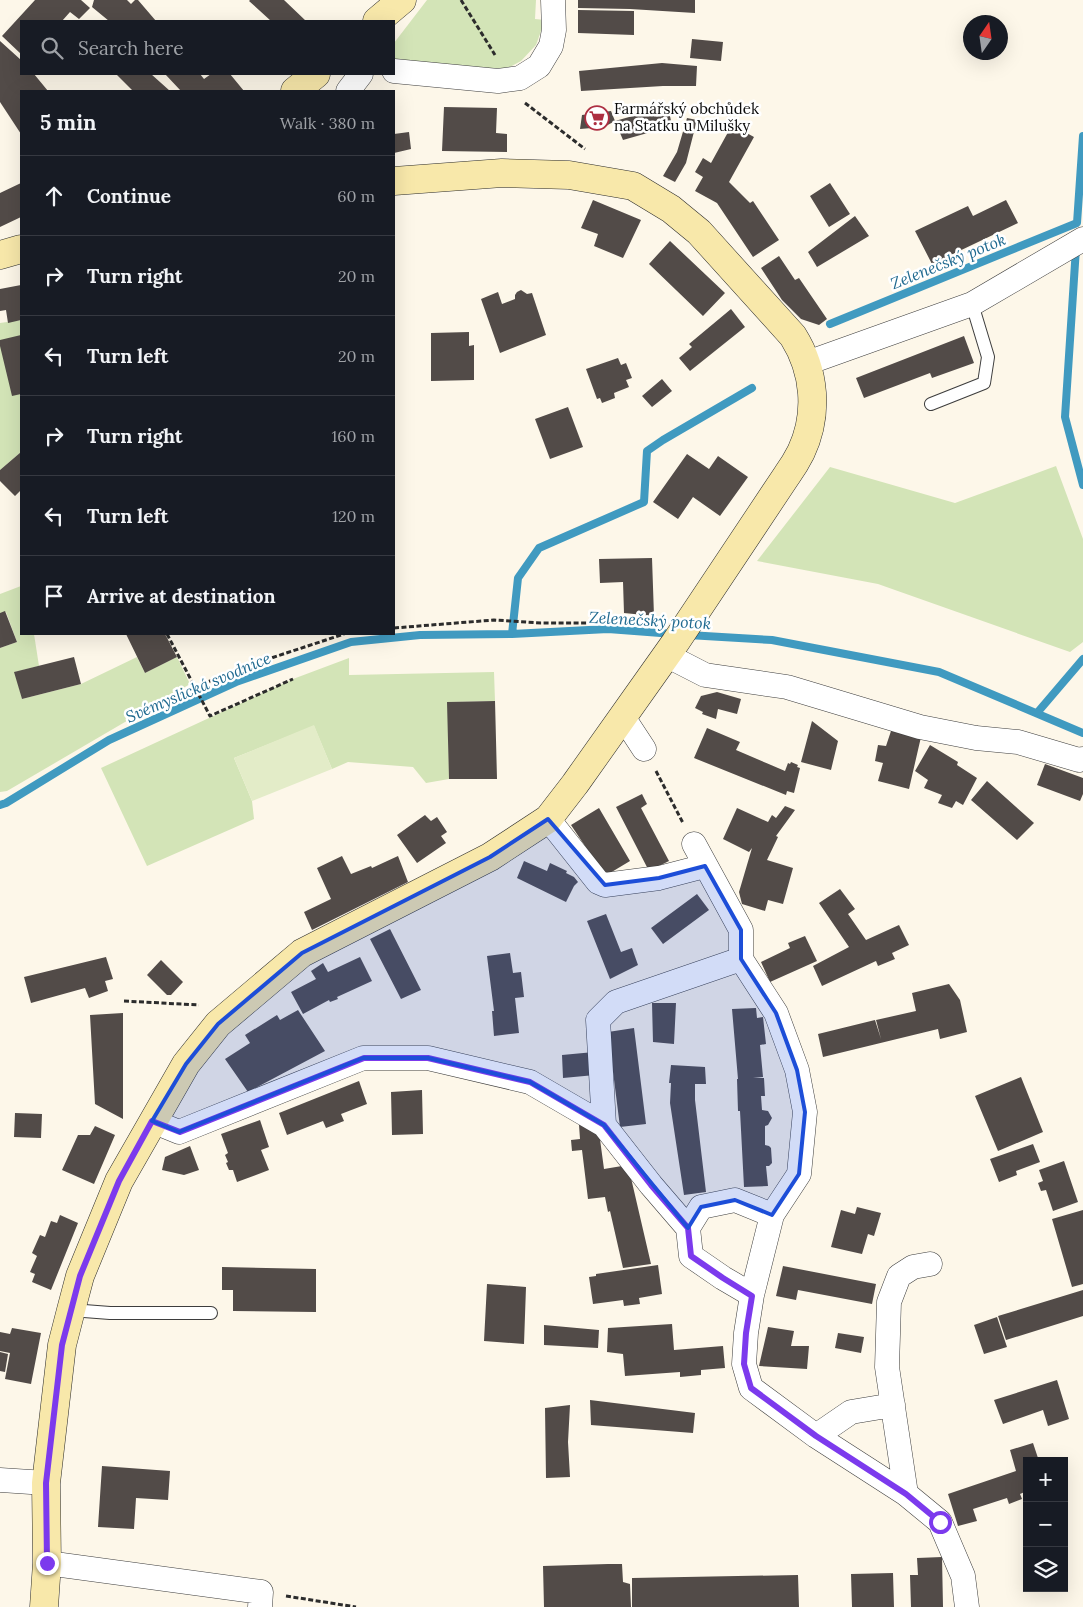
<!DOCTYPE html>
<html lang="en">
<head>
<meta charset="utf-8">
<style>
  body { margin:0; font-family:Lora,serif; background:#20242c; color:#f1f3f6 }
  .controls { position:absolute; right:15px; bottom:15px; display:grid; overflow:hidden; border-radius:0px; box-shadow:0 5px 20px #0002 }
  .controls button { width:45px; height:45px; display:grid; place-items:center; padding:0; border:0; border-bottom:1px solid #363941; background:#171b24; color:#f1f3f6; font:25px sans-serif }
  .compass { position:absolute; left:963px; top:15px; width:45px; height:45px; border-radius:50%; background:#171b24; box-shadow:0 5px 20px #0002; rotate:13deg }
  .stop { position:absolute; width:15px; height:15px; margin:-11px; border:4px solid #7c3aed; border-radius:50%; background:#fff }
  .stop.end { background:#7c3aed; border-color:#fff; box-shadow:0 1px 5px #0008 }
  .list { margin:0; padding:0; list-style:none }
  h2 { display:flex; justify-content:space-between; align-items:center; height:65px; margin:0; padding:0 20px; font-size:21px }
  h2 small { font-size:16px; font-weight:400; color:#9ea1a6 }
  .list li { display:grid; grid-template-columns:32px 1fr auto; gap:15px; align-items:center; box-sizing:border-box; height:80px; padding:0 20px; border-top:1px solid #363941 }
  .list b { display:block; font-size:19px; white-space:nowrap }
  .list em { font-size:16px; font-style:normal; color:#9ea1a6 }
  .icon { flex:none; width:28px; height:28px; fill:none; stroke:currentColor; stroke-width:2; stroke-linecap:round; stroke-linejoin:round }
  .map { position:relative; flex:none; width:1083px; height:1607px; overflow:hidden }
  .search { position:absolute; background:#171b24; box-shadow:0 5px 20px #0002; left:20px; top:20px; width:375px; height:55px; display:flex; align-items:center; gap:12px; box-sizing:border-box; padding:0 18px; border-radius:0px; color:#9ea1a6; font-size:19px }
  .panel { position:absolute; background:#171b24; box-shadow:0 5px 20px #0002; left:20px; top:90px; width:375px; height:545px; border-radius:0px }
  .map>svg:first-child { display:block }
</style>
</head>
<body>
<div class="map">
<svg width="1083" height="1607" viewBox="0 0 1083 1607">
  <rect width="100%" height="100%" fill="#fdf7e9"/>
  <path fill="#d3e4b7" d="M427 0H536L535 19 545 20 536 45 521 61 504 70 395 62 394 59V43Z
    M21 320V452L0 470V323Z
    M1056 466 1083 539V642L1070 652 878 584 757 561 830 467 955 503Z
    M21 586V634H34L39 666 15 672 22 699 81 684 137 657 145 673 177 657 190 684 7 791 0 792V648L17 642 6 612 0 613V594Z
    M349 658V675L494 672 495 701 448 702 449 779 426 783 413 767 348 762 332 769 314 726 234 758 252 801 254 819 147 866 101 768 293 679Z"/>
  <path fill="#e3ecc8" d="M314 725 332 769 252 801 234 758Z"/>
  <g fill="none" stroke-linecap="round" stroke-linejoin="round">
    <path stroke="#409ac0" stroke-width="8" d="M1076 248 1065 417 1083 485
      M830 324 1077 223 1083 136
      M674 634 608 629 512 634 518 578 539 548 644 502 647 451 663 440 752 388
      M688 635 772 640 939 672 1083 733
      M1037 713 1083 659
      M0 805 6 803 109 740 236 682 351 642 420 635 512 634"/>
  </g>
  <path fill="#524b48" d="M35 0H81L90 8 79 19 70 12 62 21H21V54L2 36Z
    M94 0H127L131 4 135 0H138L156 21H109L92 7Z
    M250 0H284L306 21H271L249 1Z
    M578 0H695V13L630 9 578 8Z
    M578 10 634 11V35L578 33Z
    M692 39 723 42 721 61 690 58Z
    M0 41 21 60V74H34L48 91H21V134L0 102Z
    M662 63 697 66 696 86H663L581 91 579 71Z
    M116 74H151L170 91H133Z
    M165 74H200L204 79 211 74H230L244 91H181Z
    M668 106 672 126 623 140 615 121Z
    M444 107 497 108 496 133 507 134V152L442 151Z
    M611 111 615 121 604 127 580 129 582 115Z
    M687 118 697 120 686 163 675 182 663 176 677 152Z
    M732 125 754 137 729 182 750 203 753 201 779 240 753 257 717 203 695 191 703 177 695 172 703 158 711 163Z
    M409 132 411 149 394 153V134Z
    M21 183V217L0 227V193Z
    M830 183 850 214 829 227 810 196Z
    M593 200 641 220 623 258 594 246 598 234 581 228Z
    M1006 200 1018 223 932 264 915 231 968 206 973 216Z
    M855 216 869 236 817 267 808 252Z
    M670 241 725 293 703 316 649 264Z
    M779 256 795 280 799 278 827 319 819 325 801 319 782 300 761 268Z
    M21 285V320L8 323 6 310 0 311V289Z
    M521 290 527 294 532 293 546 335 500 353 481 299 498 292 502 304 515 299V295L517 292Z
    M731 309 745 327 690 371 679 358 692 347 689 344Z
    M469 332V346L474 345V380L431 381V333Z
    M21 335V394L12 396 0 346V340Z
    M964 336 974 363 932 378 930 373 864 398 856 378Z
    M618 358 621 365 626 363 632 378 626 380 629 387 614 393 615 398 602 403 600 398 597 399 586 369Z
    M662 379 672 391 652 407 642 396Z
    M568 407 583 447 550 459 535 419Z
    M21 452V490L15 496 0 481V470Z
    M687 454 709 469 718 456 748 477 720 516 693 497 678 519 653 502Z
    M652 558 654 616 624 613 623 582 600 583 599 559Z
    M5 611 17 642 0 648V613Z
    M126 634H165L177 657 145 673Z
    M74 657 81 684 22 699 14 672Z
    M717 692 741 699 737 714 718 709 716 719 702 714 703 712 695 708 701 696Z
    M495 701 497 779H449L447 702Z
    M812 721 838 741 831 770 801 762Z
    M707 728 740 742 736 750 785 771 788 763 790 764 791 762 798 765 797 767 800 768 794 793 787 791 786 795 694 758Z
    M892 728 921 737 909 789 878 781 883 763 875 761 878 745 886 746Z
    M930 745 958 762 957 765 977 778 963 805 956 801 952 808 938 803 942 795 924 788 928 780 915 771Z
    M1045 764 1083 778V794L1080 801 1037 785Z
    M987 781 1034 823 1017 840 971 800Z
    M642 794 647 804 641 808 669 861 649 871 616 807Z
    M785 806 795 810 776 836 778 837 767 860 793 868 783 904 768 900 765 911 742 904 739 892 752 848 749 852 723 839 737 808 768 822 772 815 776 818Z
    M599 808 630 861 605 876 571 825Z
    M425 815 431 821 437 817 447 832 441 836 446 843 417 863 397 835Z
    M342 856 351 874 371 866 372 868 398 856 408 882 312 930 304 912 331 899 317 868Z
    M524 861 547 871 550 863 567 871 566 873 574 877 578 882 574 886 566 902 517 878Z
    M840 889 855 909 848 914 866 940 899 925 909 945 892 953 895 959 878 966 876 961 822 986 813 966 849 947 819 903Z
    M697 894 709 910 663 944 651 928Z
    M606 914 621 952 632 948 638 965 610 979 587 921Z
    M390 929 421 990 401 999 370 939Z
    M805 936 817 961 770 982 761 962 790 948 788 943Z
    M510 953 513 973 521 972 524 997 515 998 519 1033 494 1036 492 1011H494L487 956Z
    M106 957 113 979 105 981 108 991 89 998 85 988 31 1003 24 977Z
    M360 957 372 981 337 997 338 999 330 1002 329 1000 303 1014 291 992 316 979 311 971 323 963 328 972Z
    M161 960 183 982 171 995H167L147 975Z
    M949 984 960 1000 967 1032 940 1039 938 1029 823 1057 818 1034 875 1020 881 1039 876 1020 916 1011 912 993Z
    M652 1003H676L674 1044 653 1042Z
    M756 1008 757 1018 763 1017 766 1044 760 1045 763 1077 753 1078H764L765 1096H761L762 1110 768 1111 772 1118 768 1125 765 1126V1145L769 1146 771 1148 772 1163 769 1166H766L768 1186 744 1187 740 1111H738L737 1079H738L732 1009Z
    M298 1010 325 1051 248 1092 225 1059 250 1043 245 1035 277 1015 280 1020Z
    M123 1013V1119L95 1104 90 1015Z
    M634 1028 646 1124 620 1127 608 1032Z
    M594 1052 595 1075 563 1078 562 1055Z
    M671 1065 705 1067 706 1084H695V1100L706 1192 684 1195 670 1103 671 1083H669Z
    M1021 1077 1043 1132 998 1151 975 1096Z
    M359 1081 367 1104 341 1114 344 1121 326 1128 323 1121 287 1135 279 1113Z
    M422 1090 423 1134 392 1135 391 1092Z
    M15 1113 42 1114 41 1138 14 1137Z
    M260 1120 269 1147 261 1150 269 1170 237 1182 233 1170H229L226 1163 228 1162 225 1155 228 1153 221 1134Z
    M589 1123 599 1132 604 1169 628 1165 651 1264 623 1268 610 1211 608 1212 605 1197 588 1199 582 1150 572 1151 571 1140 580 1139 579 1125Z
    M95 1126 115 1135 94 1184 62 1170 78 1135H90Z
    M1033 1144 1040 1162 1016 1171 1017 1175 999 1182 990 1159Z
    M190 1146 199 1170 184 1175 162 1170 165 1157Z
    M1064 1161 1078 1202 1053 1211 1046 1190 1041 1191 1038 1183 1043 1181 1039 1170Z
    M857 1207 881 1213 874 1236 868 1234 862 1254 831 1247 841 1210 855 1214Z
    M1083 1210V1284L1072 1287 1052 1219Z
    M60 1215 78 1223 51 1290 32 1282 35 1274 30 1272 37 1256 32 1253 40 1235 45 1237 51 1221 57 1223Z
    M658 1265 662 1294 639 1298 640 1304 624 1306 623 1300 593 1304 589 1277 596 1276V1274Z
    M783 1266 876 1284 872 1304 798 1290 796 1300 776 1296Z
    M222 1267 316 1269V1312L233 1311V1290H222Z
    M487 1284 526 1287 524 1344 484 1341Z
    M1083 1290V1316L1006 1340 998 1316Z
    M997 1317 1007 1347 984 1354 974 1325Z
    M672 1324 674 1350 723 1346 725 1368 701 1370V1375L680 1377V1372L625 1376 623 1354 607 1352 608 1328Z
    M544 1325 599 1330 598 1348 544 1345Z
    M768 1327 794 1331 791 1346H809L807 1369 759 1366Z
    M12 1328 41 1333 31 1384 5 1379 10 1353 0 1351V1332L10 1334Z
    M838 1333 864 1337 861 1353 835 1348Z
    M0 1352 8 1354 5 1372 0 1371Z
    M1057 1380 1069 1419 1048 1426 1043 1410 1003 1424 994 1400Z
    M590 1400 695 1413 693 1433 591 1425Z
    M570 1405 568 1442 570 1477 546 1478 545 1408Z
    M1033 1443 1039 1461H1027V1491L1020 1494 1022 1499 1009 1504 1007 1498 973 1509 977 1521 958 1526 948 1494 1016 1471 1010 1450Z
    M102 1466 170 1471 168 1500 136 1498 134 1529 98 1527Z
    M942 1557 943 1607H911L910 1575H918L917 1558Z
    M608 1564H622L623 1582 630 1584 631 1607H544L543 1566Z
    M893 1573 894 1607H852L851 1574Z
    M798 1575 799 1607H632V1578Z"/>
  <g fill="none" stroke-linecap="round" stroke-linejoin="round">
    <g stroke="#3d3d3d" stroke-width="14">
      <path id="lane" d="M931 404 984 383 988 357 972 304
        M71 1310 110 1313H211"/>
    </g>
    <g stroke="#3d3d3d" stroke-width="25">
      <path id="street" d="M394 71 498 81 520 78 539 66 551 46 554 30 553 0
        M348 91 361 74
        M807 363 972 304 1083 239
        M666 655 705 675 787 687 920 727 976 738 1018 742 1079 760 1083 759
        M623 717 644 749
        M548 819 598 882 605 885 659 878 705 866
        M694 844 741 930V959L776 1013 797 1070 805 1112 799 1174 772 1215 752 1295 746 1333 744 1364 751 1388 816 1436 906 1494 940 1522 963 1576 967 1607
        M152 1121 179 1132 363 1058H428L530 1082 604 1125 651 1185 688 1228
        M604 1125 598 1020 616 1002 741 959
        M752 1295 723 1278 691 1256 688 1228 701 1207 735 1200 772 1215
        M816 1436 851 1412 893 1405
        M0 1480 46 1483
        M906 1494 887 1367 889 1302 899 1276 913 1267 930 1264
        M47 1563 261 1592 260 1607"/>
    </g>
    <g stroke="#2c2c2c" stroke-width="29">
      <path id="secondary" d="M377 21 402 0
        M295 91 316 74
        M0 255 21 249
        M44 1607 47 1563 46 1483 62 1345 71 1310 80 1276 119 1181 186 1064 218 1024 302 953 490 857 548 819 575 784 675 643 787 475C792 468 797 460 801 452 819 414 815 371 793 336L699 232 671 209 633 186 569 175 502 173 394 181"/>
    </g>
    <path stroke="#2c2c2c" stroke-width="3" stroke-dasharray="5 2.5" stroke-linecap="butt" d="M461 0 495 55
      M525 103 585 149
      M394 628 494 620 541 623H655
      M167 634 210 716 293 679
      M195 687 253 664 344 634
      M656 771 683 823
      M124 1001 199 1005
      M286 1596 356 1607"/>
    <use href="#lane" stroke="#fff" stroke-width="12"/>
    <use href="#street" stroke="#fff" stroke-width="24"/>
    <use href="#secondary" stroke="#f8e8aa" stroke-width="28"/>
  </g>
  <g fill="none" stroke-linecap="round" stroke-linejoin="round">
    <path stroke="#7c3aed" stroke-width="6" d="M47 1563 46 1483 62 1345 80 1276 119 1181 152 1121 180 1132 364 1058H428L530 1082 604 1125 651 1185 688 1228 691 1256 723 1278 752 1296 746 1333 744 1364 751 1388 816 1436 906 1494 940 1522"/>
  </g>
  <path fill="#1d4ed8" fill-opacity="0.2" stroke="#1d4ed8" stroke-width="4" stroke-linejoin="round" d="M548 819 605 885 659 878 705 866 741 930V959L776 1013 797 1070 805 1112 799 1174 772 1215 735 1200 701 1207 688 1228 604 1125 530 1082 428 1058H363L179 1132 152 1121 186 1064 218 1024 302 953 490 857Z"/>
  <defs>
    <g id="supermarket-ring" transform="scale(1.25)"><circle r="9.5" fill="#fff" stroke="#ad2f42" stroke-width="1.5"/><path d="M-6-5.5h2.5l.6 2H6L4.5 2H-2.5L-4.4-4H-6ZM-1.5 3.2a1.3 1.3 0 1 0 .1 0ZM3 3.2a1.3 1.3 0 1 0 .1 0Z" fill="#ad2f42"/></g>
  </defs>
  <g fill-rule="evenodd">
    <use href="#supermarket-ring" x="597" y="118"/>
  </g>
  <g text-anchor="middle" stroke-width="5" stroke-linejoin="round" paint-order="stroke">
    <g font-size="15" fill="#0a0a0a" stroke="#fff" text-anchor="start">
      <text x="614" y="114">Farmářský obchůdek<tspan x="614" dy="17">na Statku u Milušky</tspan></text>
    </g>
    <g font-size="16" font-style="italic" fill="#206a90" stroke="#fff">
      <text transform="translate(948 261) rotate(-22)" y="6">Zelenečský potok</text>
      <text transform="translate(650 620) rotate(3)" y="6">Zelenečský potok</text>
      <text transform="translate(198 687) rotate(-23)" y="6">Svémyslická svodnice</text>
    </g>
  </g>
</svg>
<div class="controls">
<button>+</button>
<button>−</button>
<button><svg class="icon" aria-label="layers" viewBox="0 0 24 24"><path d="M12 4l9 5-9 5-9-5zM3 14l9 5 9-5"/></svg></button>
</div>
<svg class="compass" viewBox="-18 -18 36 36"><path d="M0-13l5 13h-10z" fill="#e53935"/><path d="M0 13l5-13h-10z" fill="#9ea1a6"/></svg>
<div class="stop" style="left:940px;top:1522px"></div>
<div class="stop end" style="left:47px;top:1563px"></div>
<div class="search"><svg class="icon" aria-label="search" viewBox="0 0 24 24"><circle cx="10" cy="10" r="6"/><path d="M15 15l6 6"/></svg>Search here</div>
<section class="panel">
<h2>5 min<small>Walk · 380 m</small></h2>
<ul class="list">
<li><svg class="icon" aria-label="ahead" viewBox="0 0 24 24"><path d="M12 20V5M6 11l6-6 6 6"/></svg><div><b>Continue</b></div><em>60 m</em></li>
<li><svg class="icon" aria-label="right" viewBox="0 0 24 24"><path d="M7 20v-9h11M14 6l5 5-5 5"/></svg><div><b>Turn right</b></div><em>20 m</em></li>
<li><svg class="icon" aria-label="left" viewBox="0 0 24 24"><path d="M17 20v-9H6M10 6l-5 5 5 5"/></svg><div><b>Turn left</b></div><em>20 m</em></li>
<li><svg class="icon" aria-label="right" viewBox="0 0 24 24"><path d="M7 20v-9h11M14 6l5 5-5 5"/></svg><div><b>Turn right</b></div><em>160 m</em></li>
<li><svg class="icon" aria-label="left" viewBox="0 0 24 24"><path d="M17 20v-9H6M10 6l-5 5 5 5"/></svg><div><b>Turn left</b></div><em>120 m</em></li>
<li><svg class="icon" aria-label="arrive" viewBox="0 0 24 24"><path d="M6 21V4h12l-3 4 3 4H6"/></svg><div><b>Arrive at destination</b></div></li>
</ul>
</section>
</div>
</body>
</html>
